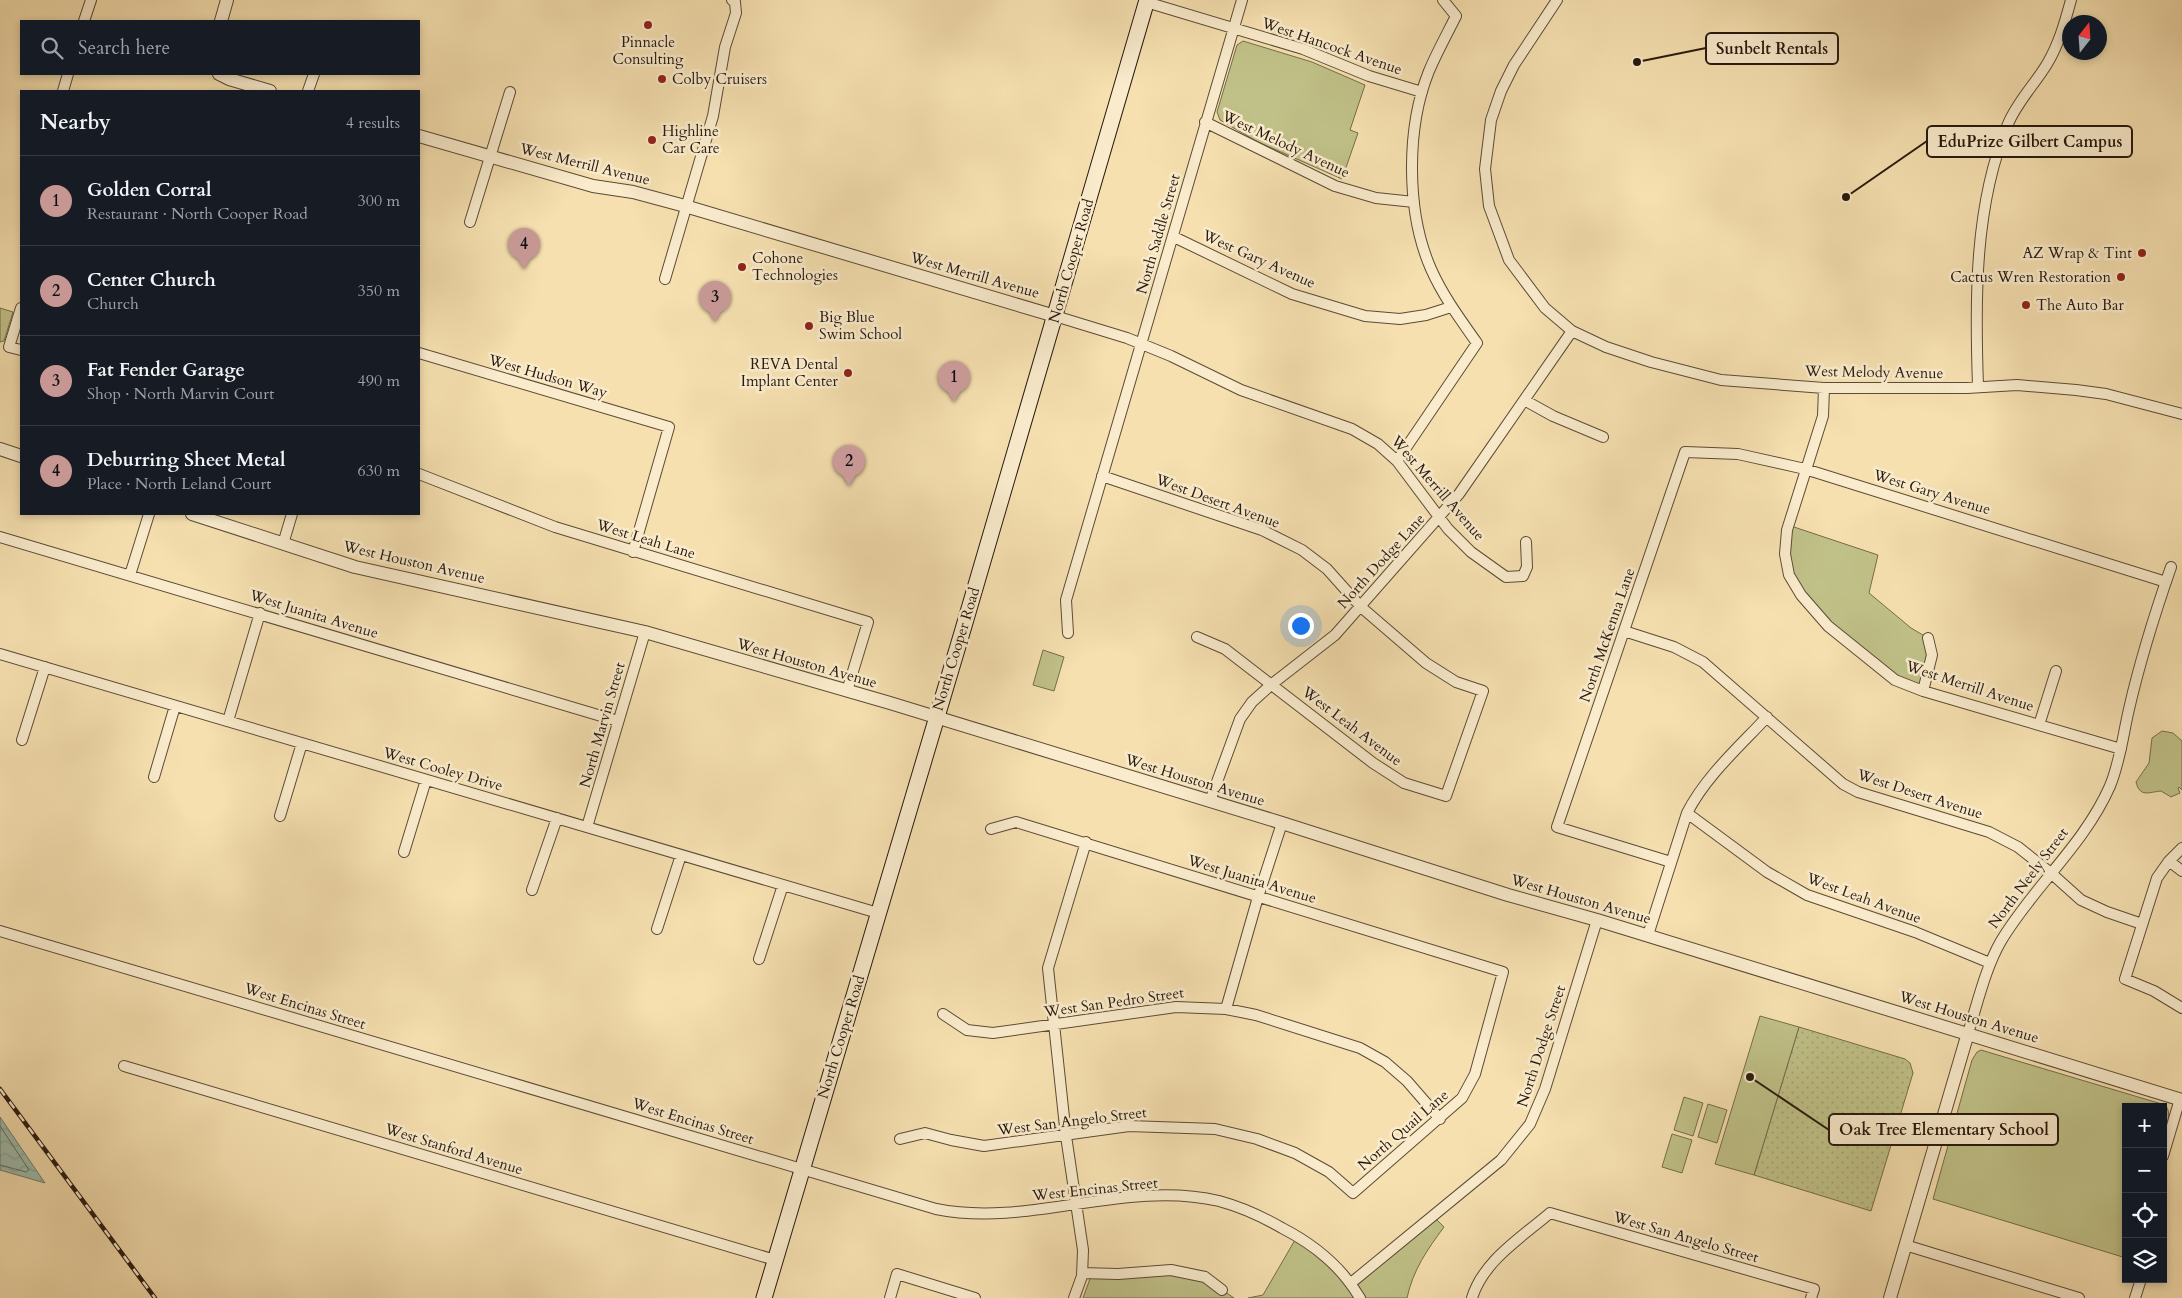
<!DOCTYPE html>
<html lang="en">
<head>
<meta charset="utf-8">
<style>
  body { margin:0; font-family:Cardo,serif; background:#20242c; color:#f1f3f6 }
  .controls { position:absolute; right:15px; bottom:15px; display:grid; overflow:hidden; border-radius:0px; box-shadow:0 2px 8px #0003 }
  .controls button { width:45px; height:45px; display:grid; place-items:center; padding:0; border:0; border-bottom:1px solid #363941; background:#171b24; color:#f1f3f6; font:25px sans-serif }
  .compass { position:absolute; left:2062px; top:15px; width:45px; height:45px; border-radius:50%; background:#171b24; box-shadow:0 2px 8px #0003; rotate:17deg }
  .you { position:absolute; left:1300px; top:625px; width:18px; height:18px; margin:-12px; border:4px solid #fff; border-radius:50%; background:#1a73e8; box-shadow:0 0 0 8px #1a73e833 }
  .badge { display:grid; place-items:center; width:32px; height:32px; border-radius:50%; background:#c59692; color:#111; font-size:16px; font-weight:700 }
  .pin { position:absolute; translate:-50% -41px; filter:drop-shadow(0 1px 2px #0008) }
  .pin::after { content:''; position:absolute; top:26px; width:18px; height:15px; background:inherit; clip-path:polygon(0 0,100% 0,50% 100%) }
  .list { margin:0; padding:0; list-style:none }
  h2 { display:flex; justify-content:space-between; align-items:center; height:65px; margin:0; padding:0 20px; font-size:21px }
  h2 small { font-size:16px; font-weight:400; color:#9ea1a6 }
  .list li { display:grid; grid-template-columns:32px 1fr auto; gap:15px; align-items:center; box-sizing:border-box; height:90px; padding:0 20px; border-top:1px solid #363941 }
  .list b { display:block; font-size:19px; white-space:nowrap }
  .list p { margin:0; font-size:16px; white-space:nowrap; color:#9ea1a6 }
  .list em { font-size:16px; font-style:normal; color:#9ea1a6 }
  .icon { flex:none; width:28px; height:28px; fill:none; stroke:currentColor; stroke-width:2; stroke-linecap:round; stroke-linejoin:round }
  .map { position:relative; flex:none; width:2182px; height:1298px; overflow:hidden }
  .search { position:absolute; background:#171b24; box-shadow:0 2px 8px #0003; left:20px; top:20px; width:400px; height:55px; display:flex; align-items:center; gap:12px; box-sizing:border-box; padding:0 18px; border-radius:0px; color:#9ea1a6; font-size:19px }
  .panel { position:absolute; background:#171b24; box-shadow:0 2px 8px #0003; left:20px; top:90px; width:400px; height:425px; border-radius:0px }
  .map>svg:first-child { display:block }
</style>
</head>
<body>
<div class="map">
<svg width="2182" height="1298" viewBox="0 0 2182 1298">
  <defs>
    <pattern id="grass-dots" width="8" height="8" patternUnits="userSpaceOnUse" patternTransform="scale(1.25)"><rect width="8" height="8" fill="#c0c188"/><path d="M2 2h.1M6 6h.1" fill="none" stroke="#a5a574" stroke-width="1.8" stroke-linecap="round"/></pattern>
    <pattern id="water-waves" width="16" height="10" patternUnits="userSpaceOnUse" patternTransform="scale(1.25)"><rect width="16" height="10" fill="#9dbdae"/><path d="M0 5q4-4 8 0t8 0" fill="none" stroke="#87a294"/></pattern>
  </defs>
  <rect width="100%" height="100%" fill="#f6e0b0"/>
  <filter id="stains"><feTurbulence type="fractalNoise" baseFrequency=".004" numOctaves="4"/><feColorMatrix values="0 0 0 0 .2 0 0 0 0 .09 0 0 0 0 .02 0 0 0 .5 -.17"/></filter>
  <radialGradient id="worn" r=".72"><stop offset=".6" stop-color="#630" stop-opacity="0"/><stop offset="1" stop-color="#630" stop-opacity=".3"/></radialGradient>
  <path fill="url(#grass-dots)" stroke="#746d4b" d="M1799 1027 1905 1059 1910 1063 1913 1073 1871 1211 1754 1175Z"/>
  <path fill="#c0c188" stroke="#746d4b" d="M1243 41 1312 62 1365 85 1350 130 1358 133 1342 179 1258 142 1220 120 1217 112 1237 45Z
    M0 308 13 312 4 341 0 342Z
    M1788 525 1878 555 1869 593 1911 628 1928 638 1932 655 1923 691 1895 680 1828 626 1789 575Z
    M1043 650 1064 657 1054 691 1033 685Z
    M2162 731 2173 733 2182 741V790L2179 787 2178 788 2180 793 2171 797 2161 791C2149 792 2140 798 2136 782L2149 763 2152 738Z
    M1760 1016 1799 1027 1754 1175 1715 1164Z
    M1981 1050 2165 1105C2173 1114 2166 1126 2163 1136V1107H2126V1258L1933 1199 1972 1060 1977 1052Z
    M1684 1097 1703 1103 1693 1136 1674 1130Z
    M1708 1104 1727 1110 1717 1143 1698 1137Z
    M1672 1134 1692 1140 1682 1173 1662 1167Z
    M1430 1213 1444 1227C1427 1250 1413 1270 1407 1298H1248L1263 1295 1295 1240 1324 1260 1347 1283Z
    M1175 1273 1208 1280 1234 1298H1083L1091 1276Z"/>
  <path fill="url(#water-waves)" stroke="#6e7b6e" d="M0 1117 45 1183 0 1170Z"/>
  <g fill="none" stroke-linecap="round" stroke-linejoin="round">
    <path stroke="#626b5e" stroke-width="1" d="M0 1126 29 1170 26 1172 0 1165"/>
    <g stroke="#5b4b36" stroke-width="12">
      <path id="minor" d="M1557 0 1514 65 1501 91 1491 120 1485 169 1489 206 1509 260 1545 308 1572 331 1606 347 1651 362 1721 380 1824 388H1967L2017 385 2076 390 2106 394 2182 414
        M1146 2 1303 49 1369 76 1422 92
        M84 21 91 0
        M63 91 68 74
        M308 91 314 74
        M1205 122 1335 186 1376 198 1414 202
        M470 222 510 92
        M1174 237 1292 294 1365 316 1400 319 1426 315 1451 307
        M665 279 713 116 725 47 736 13 735 2 732 0
        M21 308 9 347 21 350
        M1055 316 1127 338 1171 356 1241 390 1352 429 1378 444 1397 461 1448 529 1471 552 1506 577 1523 576 1527 567 1526 542
        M419 353 669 427 633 552
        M1978 386C1975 301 1974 205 2008 124 2017 102 2035 84 2047 64 2059 44 2065 22 2071 0
        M1824 388 1823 416 1787 530 1785 554 1789 575 1801 595 1828 626 1895 680 1923 691 2121 749
        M1524 400 1553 416 1603 437
        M1397 461 1477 343C1460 319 1443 296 1431 269 1406 212 1406 128 1429 71 1437 52 1447 34 1456 16L1443 0
        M419 474 555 527 868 622 847 691
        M1102 476 1262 530 1302 550 1327 569 1361 607 1426 663 1456 682 1483 691 1446 796 1404 783 1373 763 1225 649 1197 637
        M0 537 618 721
        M283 544 292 514
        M130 575 149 514
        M1624 631 1674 647 1703 662 1843 784 1858 792 1989 832 2018 847 2052 874 2081 900 2107 912 2142 924
        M1068 633 1066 600 1242 0
        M0 654 878 913
        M1923 691 1932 655 1928 638
        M228 721 260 613
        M2039 725 2056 671
        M22 740 45 667
        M154 777 175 706
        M1210 801 1240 719 1252 702 1272 684 1335 635 1459 494 1572 331
        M1687 813 1767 872 1807 895 1915 932 1990 963
        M280 816 302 743
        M587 827 645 632
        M2182 848 2169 861 2157 878 2125 979 2154 991 2182 1008
        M404 852 426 780
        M2169 861 2182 871
        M1671 862 1557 827 1685 452 1738 454 1805 469 2166 582
        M532 890 557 818
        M657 929 681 855
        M0 931 936 1209C1030 1228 1125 1179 1219 1201 1241 1207 1263 1217 1282 1228 1315 1245 1341 1266 1360 1298
        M1648 935 1687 813C1706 776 1739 747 1767 717
        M759 959 783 885
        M1226 1009 1258 897 1282 823
        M943 1014 967 1030 993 1033 1176 1007 1226 1009 1256 1015 1360 1048 1385 1062 1407 1081 1440 1119
        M1968 1033C1978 1002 1985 969 2001 941 2034 886 2084 845 2110 786 2120 762 2123 735 2129 709 2140 661 2155 613 2171 567
        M124 1066 775 1260
        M900 1139 925 1133 951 1140 984 1146 1129 1126 1215 1129 1257 1139 1295 1153 1329 1172 1353 1193 1462 1098 1475 1074 1503 972 1016 822 991 829
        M2163 1156 2180 1099
        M1905 1245 2079 1298
        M1082 1273 1118 1274 1171 1270 1205 1277 1222 1290
        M1351 1283 1501 1160 1530 1124 1545 1089 1597 920
        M890 1298 897 1274 975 1298
        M1074 1298 1082 1276 1083 1250 1066 1136 1048 968 1086 842
        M1472 1298C1483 1261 1522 1237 1550 1213L1814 1289 1811 1298
        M2135 1298 2141 1279"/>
    </g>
    <g stroke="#5b4b36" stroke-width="14">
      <path id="tertiary" d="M221 21 227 0
        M219 74 229 79 270 91
        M419 136 593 186 633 192 685 206 1055 316
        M0 449 21 456
        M192 514 355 567 645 632 890 703 1282 823 1508 895 1597 920 2182 1100
        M1890 1298 1968 1033"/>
    </g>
    <g stroke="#27190e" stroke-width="17">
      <path id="secondary" d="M764 1298 964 626 1147 0"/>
    </g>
    <use href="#minor" stroke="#f9ebcc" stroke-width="10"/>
    <use href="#tertiary" stroke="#f9ebcc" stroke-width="12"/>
    <use href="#secondary" stroke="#f9ebcc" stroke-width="15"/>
    <g stroke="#27190e" stroke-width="4.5">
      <path id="rail" d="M0 1089 155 1298"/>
    </g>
    <use href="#rail" stroke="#f9ebcc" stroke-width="2.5" stroke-dasharray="8" stroke-linecap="butt"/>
  </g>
  <g fill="#8f2418" stroke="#f9ebcc" stroke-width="2">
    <circle cx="648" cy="25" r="5"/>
    <circle cx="662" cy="79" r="5"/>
    <circle cx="652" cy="140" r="5"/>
    <circle cx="2142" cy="253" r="5"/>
    <circle cx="742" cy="267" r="5"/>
    <circle cx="2121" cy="277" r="5"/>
    <circle cx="2026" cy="305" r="5"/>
    <circle cx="809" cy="326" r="5"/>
    <circle cx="848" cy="373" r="5"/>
  </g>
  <g text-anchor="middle" stroke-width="5" stroke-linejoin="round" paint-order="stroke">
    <g font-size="15" fill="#27190e" stroke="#f9ebcc" text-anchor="start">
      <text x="648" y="47" text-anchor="middle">Pinnacle<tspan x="648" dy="17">Consulting</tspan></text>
      <text x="672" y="84">Colby Cruisers</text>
      <text x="662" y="136">Highline<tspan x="662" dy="17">Car Care</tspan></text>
      <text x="2132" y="258" text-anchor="end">AZ Wrap &amp; Tint</text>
      <text x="752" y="263">Cohone<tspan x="752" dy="17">Technologies</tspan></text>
      <text x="2111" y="282" text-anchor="end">Cactus Wren Restoration</text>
      <text x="2036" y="310">The Auto Bar</text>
      <text x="819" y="322">Big Blue<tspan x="819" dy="17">Swim School</tspan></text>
      <text x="838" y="369" text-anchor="end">REVA Dental<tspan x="838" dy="17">Implant Center</tspan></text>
    </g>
    <g font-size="15" fill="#27190e" stroke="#f9ebcc">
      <text transform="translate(1332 46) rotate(19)" y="5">West Hancock Avenue</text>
      <text transform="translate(1286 144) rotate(25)" y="5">West Melody Avenue</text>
      <text transform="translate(585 164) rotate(14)" y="5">West Merrill Avenue</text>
      <text transform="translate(1158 234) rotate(-74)" y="5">North Saddle Street</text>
      <text transform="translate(1259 259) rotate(24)" y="5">West Gary Avenue</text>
      <text transform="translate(1071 261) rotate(-74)" y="5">North Cooper Road</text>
      <text transform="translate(975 275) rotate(16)" y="5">West Merrill Avenue</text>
      <text transform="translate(1874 372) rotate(1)" y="5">West Melody Avenue</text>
      <text transform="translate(548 376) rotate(16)" y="5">West Hudson Way</text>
      <text transform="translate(1438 488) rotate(49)" y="5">West Merrill Avenue</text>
      <text transform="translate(1932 492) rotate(17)" y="5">West Gary Avenue</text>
      <text transform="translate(1218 501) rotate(20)" y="5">West Desert Avenue</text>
      <text transform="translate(646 539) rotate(17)" y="5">West Leah Lane</text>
      <text transform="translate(1381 561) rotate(-48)" y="5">North Dodge Lane</text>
      <text transform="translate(414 562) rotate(13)" y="5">West Houston Avenue</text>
      <text transform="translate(314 614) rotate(17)" y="5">West Juanita Avenue</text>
      <text transform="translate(1607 635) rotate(-71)" y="5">North McKenna Lane</text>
      <text transform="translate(956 649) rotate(-73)" y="5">North Cooper Road</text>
      <text transform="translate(807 663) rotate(16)" y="5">West Houston Avenue</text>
      <text transform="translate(1970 686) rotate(18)" y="5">West Merrill Avenue</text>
      <text transform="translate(602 725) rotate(-74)" y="5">North Marvin Street</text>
      <text transform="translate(1352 726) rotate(37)" y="5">West Leah Avenue</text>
      <text transform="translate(443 769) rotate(16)" y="5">West Cooley Drive</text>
      <text transform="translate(1195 780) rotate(17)" y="5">West Houston Avenue</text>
      <text transform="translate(1920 794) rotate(18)" y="5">West Desert Avenue</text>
      <text transform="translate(2028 878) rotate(-53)" y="5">North Neely Street</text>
      <text transform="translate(1252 879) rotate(17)" y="5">West Juanita Avenue</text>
      <text transform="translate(1864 898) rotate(20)" y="5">West Leah Avenue</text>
      <text transform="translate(1581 899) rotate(16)" y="5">West Houston Avenue</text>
      <text transform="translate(1114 1002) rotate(-8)" y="5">West San Pedro Street</text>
      <text transform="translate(305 1006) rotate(17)" y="5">West Encinas Street</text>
      <text transform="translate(1969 1017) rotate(17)" y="5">West Houston Avenue</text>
      <text transform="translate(841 1037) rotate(-73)" y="5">North Cooper Road</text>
      <text transform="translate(1541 1046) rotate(-72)" y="5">North Dodge Street</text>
      <text transform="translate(693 1121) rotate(17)" y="5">West Encinas Street</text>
      <text transform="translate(1072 1121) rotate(-7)" y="5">West San Angelo Street</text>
      <text transform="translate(1403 1130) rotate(-41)" y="5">North Quail Lane</text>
      <text transform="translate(454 1149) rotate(17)" y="5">West Stanford Avenue</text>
      <text transform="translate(1095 1189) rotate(-6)" y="5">West Encinas Street</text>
      <text transform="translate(1686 1237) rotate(16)" y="5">West San Angelo Street</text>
    </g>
  </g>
  <path fill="none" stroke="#27190e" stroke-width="2" d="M1637 62L1706 48M1846 197L1927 141M1750 1077L1829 1130"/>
  <g fill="#27190e" stroke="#f9ebcc" stroke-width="2">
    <circle cx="1637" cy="62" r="5"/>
    <circle cx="1846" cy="197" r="5"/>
    <circle cx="1750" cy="1077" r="5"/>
  </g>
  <g fill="#f9ebcc" stroke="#27190e" stroke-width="2">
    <rect x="1706" y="33" width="132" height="31" rx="5"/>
    <rect x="1927" y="126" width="205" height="31" rx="5"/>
    <rect x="1829" y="1114" width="229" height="31" rx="5"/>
  </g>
  <g font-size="16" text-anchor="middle" font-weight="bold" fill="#27190e">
    <text x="1772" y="54">Sunbelt Rentals</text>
    <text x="2030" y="147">EduPrize Gilbert Campus</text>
    <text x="1944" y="1135">Oak Tree Elementary School</text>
  </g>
  <rect width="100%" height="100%" filter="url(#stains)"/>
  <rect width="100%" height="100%" fill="url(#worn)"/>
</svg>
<div class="controls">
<button>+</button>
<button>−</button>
<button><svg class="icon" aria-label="locate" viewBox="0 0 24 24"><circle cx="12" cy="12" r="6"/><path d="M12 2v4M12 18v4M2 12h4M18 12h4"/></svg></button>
<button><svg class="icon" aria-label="layers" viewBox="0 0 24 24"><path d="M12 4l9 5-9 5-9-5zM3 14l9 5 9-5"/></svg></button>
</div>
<svg class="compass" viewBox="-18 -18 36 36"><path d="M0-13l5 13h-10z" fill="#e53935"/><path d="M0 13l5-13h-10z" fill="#9ea1a6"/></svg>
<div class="you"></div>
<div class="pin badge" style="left:954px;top:402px">1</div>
<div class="pin badge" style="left:849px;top:486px">2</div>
<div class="pin badge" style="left:715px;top:322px">3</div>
<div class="pin badge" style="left:524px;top:269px">4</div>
<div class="search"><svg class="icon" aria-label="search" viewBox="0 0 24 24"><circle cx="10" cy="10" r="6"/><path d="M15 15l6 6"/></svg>Search here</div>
<section class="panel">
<h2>Nearby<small>4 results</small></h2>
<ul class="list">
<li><span class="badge">1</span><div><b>Golden Corral</b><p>Restaurant · North Cooper Road</p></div><em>300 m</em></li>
<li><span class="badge">2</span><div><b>Center Church</b><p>Church</p></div><em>350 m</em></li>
<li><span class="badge">3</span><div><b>Fat Fender Garage</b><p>Shop · North Marvin Court</p></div><em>490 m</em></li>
<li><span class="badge">4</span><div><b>Deburring Sheet Metal</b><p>Place · North Leland Court</p></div><em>630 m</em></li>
</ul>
</section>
</div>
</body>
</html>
